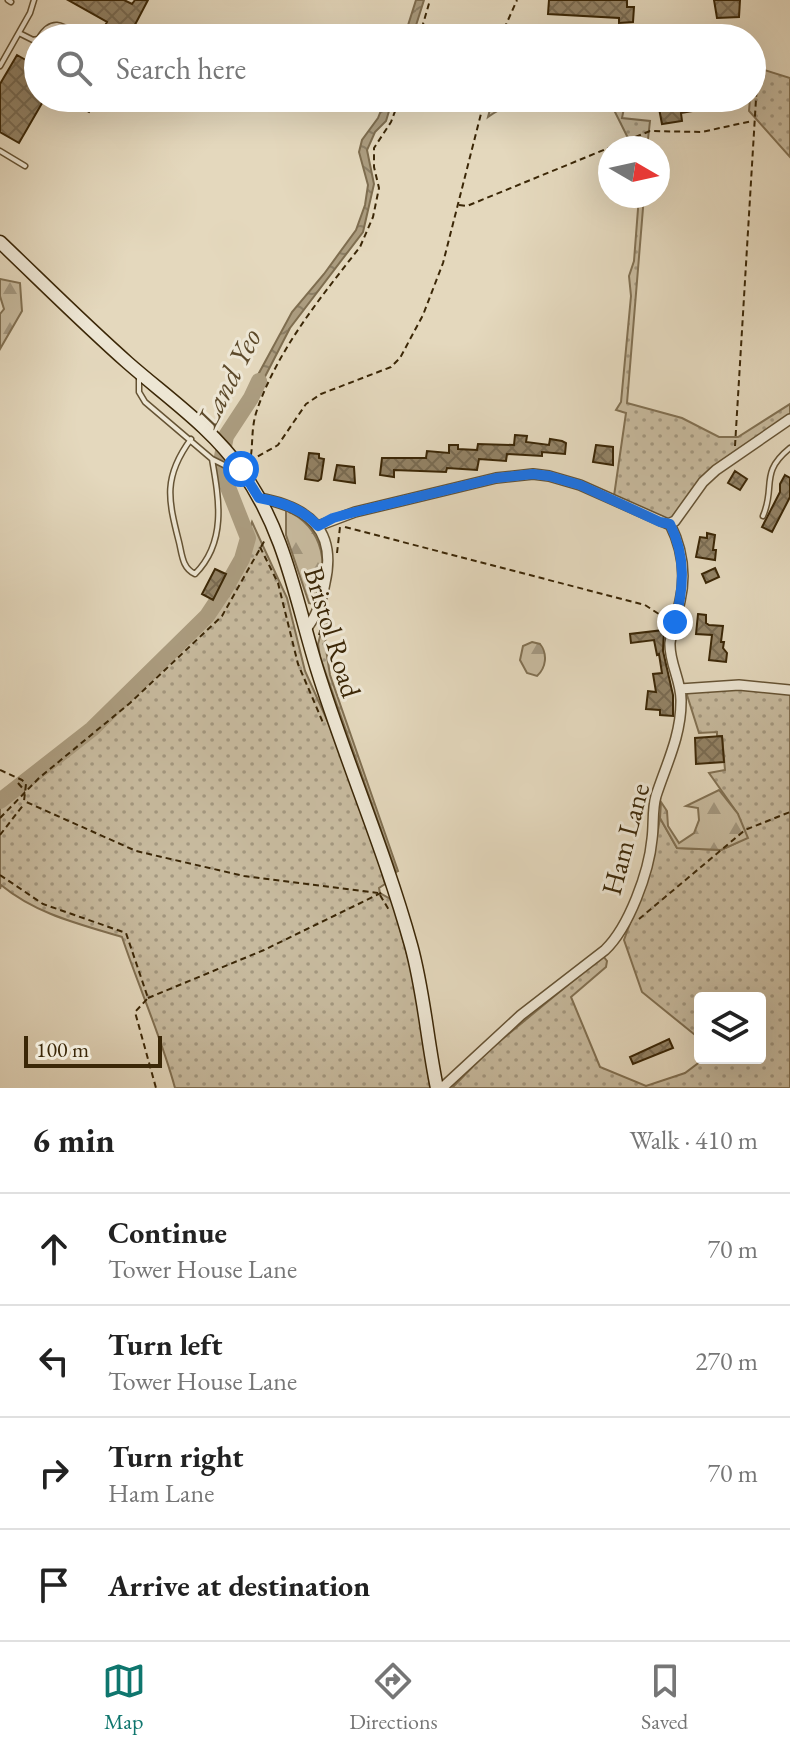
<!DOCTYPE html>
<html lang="en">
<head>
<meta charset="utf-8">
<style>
  body { margin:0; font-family:"EB Garamond",serif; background:#f6f6f6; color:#222 }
  .controls { position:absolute; right:24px; bottom:24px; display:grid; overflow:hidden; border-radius:8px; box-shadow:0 8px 32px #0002 }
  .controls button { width:72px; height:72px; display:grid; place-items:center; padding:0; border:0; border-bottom:2px solid #e0e0e0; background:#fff; color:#222; font:40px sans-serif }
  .compass { position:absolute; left:598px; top:136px; width:72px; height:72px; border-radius:50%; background:#fff; box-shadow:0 8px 32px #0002; rotate:99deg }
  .scale { position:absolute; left:24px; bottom:20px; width:138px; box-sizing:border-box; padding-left:8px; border:4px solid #3b2707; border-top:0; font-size:22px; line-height:28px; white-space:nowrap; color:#3b2707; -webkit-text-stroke:6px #ede6d4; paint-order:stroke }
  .stop { position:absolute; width:24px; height:24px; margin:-18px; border:6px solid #1a73e8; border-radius:50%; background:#fff }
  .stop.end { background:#1a73e8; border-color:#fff; box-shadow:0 2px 8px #0008 }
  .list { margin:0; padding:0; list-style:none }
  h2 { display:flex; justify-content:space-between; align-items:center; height:104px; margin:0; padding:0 32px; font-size:34px }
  h2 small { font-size:26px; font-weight:400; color:#767676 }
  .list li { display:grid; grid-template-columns:52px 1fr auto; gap:24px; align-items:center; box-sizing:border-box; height:112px; padding:0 32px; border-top:2px solid #e0e0e0 }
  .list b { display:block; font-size:30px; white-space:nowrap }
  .list p { margin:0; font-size:26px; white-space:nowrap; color:#767676 }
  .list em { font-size:26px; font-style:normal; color:#767676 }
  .icon { flex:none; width:44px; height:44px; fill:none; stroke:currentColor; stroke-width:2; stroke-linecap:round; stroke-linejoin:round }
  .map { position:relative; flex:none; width:790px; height:1088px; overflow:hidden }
  .search { position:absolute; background:#fff; box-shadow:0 8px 32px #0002; left:24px; right:24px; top:24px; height:88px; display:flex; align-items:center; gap:20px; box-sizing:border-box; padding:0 28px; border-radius:44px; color:#767676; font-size:30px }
  .sheet { height:552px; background:#fff }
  nav { display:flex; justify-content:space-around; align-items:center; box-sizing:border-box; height:112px; border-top:2px solid #e0e0e0; background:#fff; font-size:22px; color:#767676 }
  nav a { display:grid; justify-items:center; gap:4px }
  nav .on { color:#0f766e }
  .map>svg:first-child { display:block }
</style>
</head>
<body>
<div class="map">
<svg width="790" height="1088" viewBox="0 0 790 1088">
  <defs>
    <pattern id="grass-dots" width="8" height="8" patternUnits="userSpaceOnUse" patternTransform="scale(2)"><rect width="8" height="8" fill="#c7ba9e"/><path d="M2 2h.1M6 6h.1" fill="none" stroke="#a3977f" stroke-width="1.8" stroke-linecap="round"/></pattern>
    <pattern id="forest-firs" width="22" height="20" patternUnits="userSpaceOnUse" patternTransform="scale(2)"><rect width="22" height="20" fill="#c7ba9e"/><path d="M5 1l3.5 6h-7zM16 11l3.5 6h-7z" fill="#a3977f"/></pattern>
    <pattern id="water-waves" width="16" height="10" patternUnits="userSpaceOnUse" patternTransform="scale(2)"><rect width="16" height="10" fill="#ab9c7f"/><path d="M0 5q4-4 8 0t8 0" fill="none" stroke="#8c7f66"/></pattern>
    <pattern id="building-cross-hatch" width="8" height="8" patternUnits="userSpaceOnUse" patternTransform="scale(2)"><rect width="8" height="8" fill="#938366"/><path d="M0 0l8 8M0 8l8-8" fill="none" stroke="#796b52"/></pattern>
  </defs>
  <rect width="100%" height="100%" fill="#e4d8bd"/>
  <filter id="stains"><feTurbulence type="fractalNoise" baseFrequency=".0025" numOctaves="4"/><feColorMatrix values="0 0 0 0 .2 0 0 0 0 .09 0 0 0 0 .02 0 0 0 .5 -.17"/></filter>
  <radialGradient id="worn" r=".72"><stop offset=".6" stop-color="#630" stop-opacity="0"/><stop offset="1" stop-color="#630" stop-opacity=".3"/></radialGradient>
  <path fill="url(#grass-dots)" stroke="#817052" stroke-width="2" d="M761 69 790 78V157L749 111 752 74Z
    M493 98H626L622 118 650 121 647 148H633L614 110C573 98 525 90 488 117Z
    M639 196H644L627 403 682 418 719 437H738L790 404V415L710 470 697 483 670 521 614 496 626 413 616 410 621 402 631 296 629 276 634 261Z
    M252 522 287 598 305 671 340 749 370 829 385 884 379 888 380 893 392 900 416 987 430 1088H175C161 1036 139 988 122 937 79 924 36 914 1 885L0 889V804L89 734 134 692 152 667 200 625 239 561Z
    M326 614H329L325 643 330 675 398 871 396 872 320 657 318 644Z
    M733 688 790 693V1088H452L489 1050 603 956 607 961 606 967 571 997 600 1067 646 1086 685 1073 705 1058H760V998H700V1039L642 992 624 940 653 859 660 818 677 848 721 850 738 842V814L709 773 725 770 722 736H717V732L699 733 687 695 688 692Z"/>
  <path fill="url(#forest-firs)" stroke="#817052" stroke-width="2" d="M0 279 20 283 22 311 0 349V314L4 309 0 296Z
    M286 510C324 527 332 569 312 604L309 603 286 535Z
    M532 642 540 644C548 654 546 668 537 676L527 673 520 660 523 646Z
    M719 790 738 814 748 838 721 850 677 848 660 818 661 802 667 811 668 826 679 843 694 833 699 820 698 808 686 806Z"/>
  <path fill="url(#water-waves)" stroke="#7e6d4f" stroke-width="2" d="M416 0H424L412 38H404Z
    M386 98H393L386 121 375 132 367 150 374 184 363 232 290 328 253 400 247 395 292 312 324 274 356 230 365 205 368 185 359 152 362 140 378 118Z"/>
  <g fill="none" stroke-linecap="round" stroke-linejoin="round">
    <path stroke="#ab9c7f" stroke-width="16" d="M0 801 92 729 207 616 225 589 242 559 248 538 220 467 226 436 251 398 259 381"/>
  </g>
  <path fill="url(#building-cross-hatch)" stroke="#3b2707" stroke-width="2" d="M68 0H124L132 4 135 0H148L128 38H98L107 22Z
    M549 0H627V7H634L633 22 619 23V18L548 14Z
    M714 0H740L739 17 717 18Z
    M17 55 38 67V98H45L19 143 0 132V84Z
    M78 98H97L89 112 74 104Z
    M657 98H738L739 105 699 107V110L681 113 682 121 662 124Z
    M515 435 527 436 526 442 549 445 550 439 562 441 566 443 565 454 542 452V456L507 454 506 461 479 459 477 470 447 468 446 472 394 470V477L380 475 382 458H426L427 451 449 453V445H458V449L477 450 478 444 514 445Z
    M596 445 613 447V465L593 462Z
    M309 453 319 454V458L324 459 321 479 318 481 305 479Z
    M337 465 354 467 355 483 334 480Z
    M735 471 747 479 740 490 728 483Z
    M785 475 790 478V497L772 532 762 527 780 492V484Z
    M707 533 715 535 713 550H716L715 560 696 557 700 537 707 538Z
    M715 568 719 577 706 583 702 574Z
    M215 569 226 574 213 600 202 594Z
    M698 614 706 615V623L709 625 723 626 721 642H724L723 648 727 653 726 662 709 660 712 635 696 634Z
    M664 630 663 651 673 695V716L660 715V710L646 709 648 691 656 692 653 674 662 673 659 654 657 655 654 640 631 643 630 634Z
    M722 736 724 762 696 764 695 738Z
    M669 1039 673 1048 633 1064 630 1057Z"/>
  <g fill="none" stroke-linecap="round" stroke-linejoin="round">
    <g stroke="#655334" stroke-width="7">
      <path id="service" d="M8 0 11 2
        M19 33 33 40 38 39
        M39 38C53 15 65 27 83 38
        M0 66 30 13 34 0
        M0 151 25 166
        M139 378V392L145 402 212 459 238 472
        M191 439C163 477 168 499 179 542 182 554 182 568 195 574 227 542 219 499 212 459
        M763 516C776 486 759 473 790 448"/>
    </g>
    <g stroke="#655334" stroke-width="12">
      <path id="minor" d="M259 498C309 507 337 530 325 583 322 600 317 616 306 629
        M318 526 355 512 496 478 533 474 549 476 580 485 668 524 675 521 703 482 716 470 790 419
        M680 689 739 685 790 690
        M442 1088 521 1015 605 950C629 927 649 872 652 839 654 825 652 810 656 796 666 765 681 736 681 702 682 682 669 663 670 643 672 628 677 615 680 601 686 575 682 548 670 524"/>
    </g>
    <g stroke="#3b2707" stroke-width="15">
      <path id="secondary" d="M0 242C43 283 84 324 128 363 168 398 212 428 242 471 285 531 296 601 317 669 346 762 385 851 411 945 424 992 427 1040 437 1088"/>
    </g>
    <path stroke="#3b2707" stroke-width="2" stroke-dasharray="6 4" stroke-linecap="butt" d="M419 38 430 0
      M500 38 517 0
      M459 205 467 206 650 131 702 132 752 121
      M735 446 758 66
      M252 464 255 458 278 445 306 404 321 394 391 367 400 358 423 315 443 263 485 98
      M249 465C254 448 250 430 257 410 278 349 321 297 360 247L373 217 379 188 374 167V148L391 122 400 98
      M345 527 645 605 665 618
      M260 547 278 583 298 664 324 725
      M337 553 340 527
      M319 635 323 621
      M0 770 22 780 26 784 24 801 136 851 244 876 378 893
      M18 783 25 791
      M0 818 39 778 130 703 222 616 266 538
      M0 835 24 804
      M0 875 43 904 126 933 148 998 135 1012 156 1088
      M380 895 389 910
      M639 919 745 830 790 812
      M148 998 264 950 383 892"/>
    <use href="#service" stroke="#ede6d4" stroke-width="4"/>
    <use href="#minor" stroke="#ede6d4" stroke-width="9"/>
    <use href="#secondary" stroke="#ede6d4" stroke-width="12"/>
  </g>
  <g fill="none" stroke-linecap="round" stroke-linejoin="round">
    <path stroke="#1a73e8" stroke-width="10" d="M241 469 259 498C282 502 303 509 318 526L333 518 355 512 496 478 533 474 549 476 580 485 660 522 670 524C686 556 684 588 675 622"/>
  </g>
  <g text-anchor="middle" stroke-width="6" stroke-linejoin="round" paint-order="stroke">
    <g font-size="28" fill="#3b2707" stroke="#ede6d4">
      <text transform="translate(333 632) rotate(73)" y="10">Bristol Road</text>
      <text transform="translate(625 839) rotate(-75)" y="10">Ham Lane</text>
    </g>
    <g font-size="30" font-style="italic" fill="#5d4a2b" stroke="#ede6d4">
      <text transform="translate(229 378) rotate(-63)" y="10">Land Yeo</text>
    </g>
  </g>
  <rect width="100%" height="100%" filter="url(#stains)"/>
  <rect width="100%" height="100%" fill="url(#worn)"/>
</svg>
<div class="controls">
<button><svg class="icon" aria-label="layers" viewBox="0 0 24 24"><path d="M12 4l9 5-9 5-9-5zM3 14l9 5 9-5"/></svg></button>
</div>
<svg class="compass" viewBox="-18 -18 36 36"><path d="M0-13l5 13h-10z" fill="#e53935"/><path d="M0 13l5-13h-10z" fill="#767676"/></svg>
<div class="scale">100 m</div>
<div class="stop" style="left:241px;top:469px"></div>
<div class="stop end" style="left:675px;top:622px"></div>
<div class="search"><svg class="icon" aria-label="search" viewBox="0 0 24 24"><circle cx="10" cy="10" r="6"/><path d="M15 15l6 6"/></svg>Search here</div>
</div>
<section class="sheet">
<h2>6 min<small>Walk · 410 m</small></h2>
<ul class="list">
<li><svg class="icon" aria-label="ahead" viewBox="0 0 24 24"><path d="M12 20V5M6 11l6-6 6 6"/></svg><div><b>Continue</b><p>Tower House Lane</p></div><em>70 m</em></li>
<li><svg class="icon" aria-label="left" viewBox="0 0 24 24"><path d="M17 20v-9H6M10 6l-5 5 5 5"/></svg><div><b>Turn left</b><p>Tower House Lane</p></div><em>270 m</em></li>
<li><svg class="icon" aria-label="right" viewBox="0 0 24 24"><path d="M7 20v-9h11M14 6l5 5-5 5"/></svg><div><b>Turn right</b><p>Ham Lane</p></div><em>70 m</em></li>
<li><svg class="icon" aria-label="arrive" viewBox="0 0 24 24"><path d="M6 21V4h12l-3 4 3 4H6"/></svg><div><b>Arrive at destination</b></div></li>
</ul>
</section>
<nav>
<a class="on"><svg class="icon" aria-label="map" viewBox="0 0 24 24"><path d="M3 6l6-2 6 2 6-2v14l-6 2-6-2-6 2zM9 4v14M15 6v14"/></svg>Map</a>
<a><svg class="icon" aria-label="directions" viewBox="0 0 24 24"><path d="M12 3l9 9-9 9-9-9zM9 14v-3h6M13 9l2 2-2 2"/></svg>Directions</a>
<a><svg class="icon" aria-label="saved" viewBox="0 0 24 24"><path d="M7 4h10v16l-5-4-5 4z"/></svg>Saved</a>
</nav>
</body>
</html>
